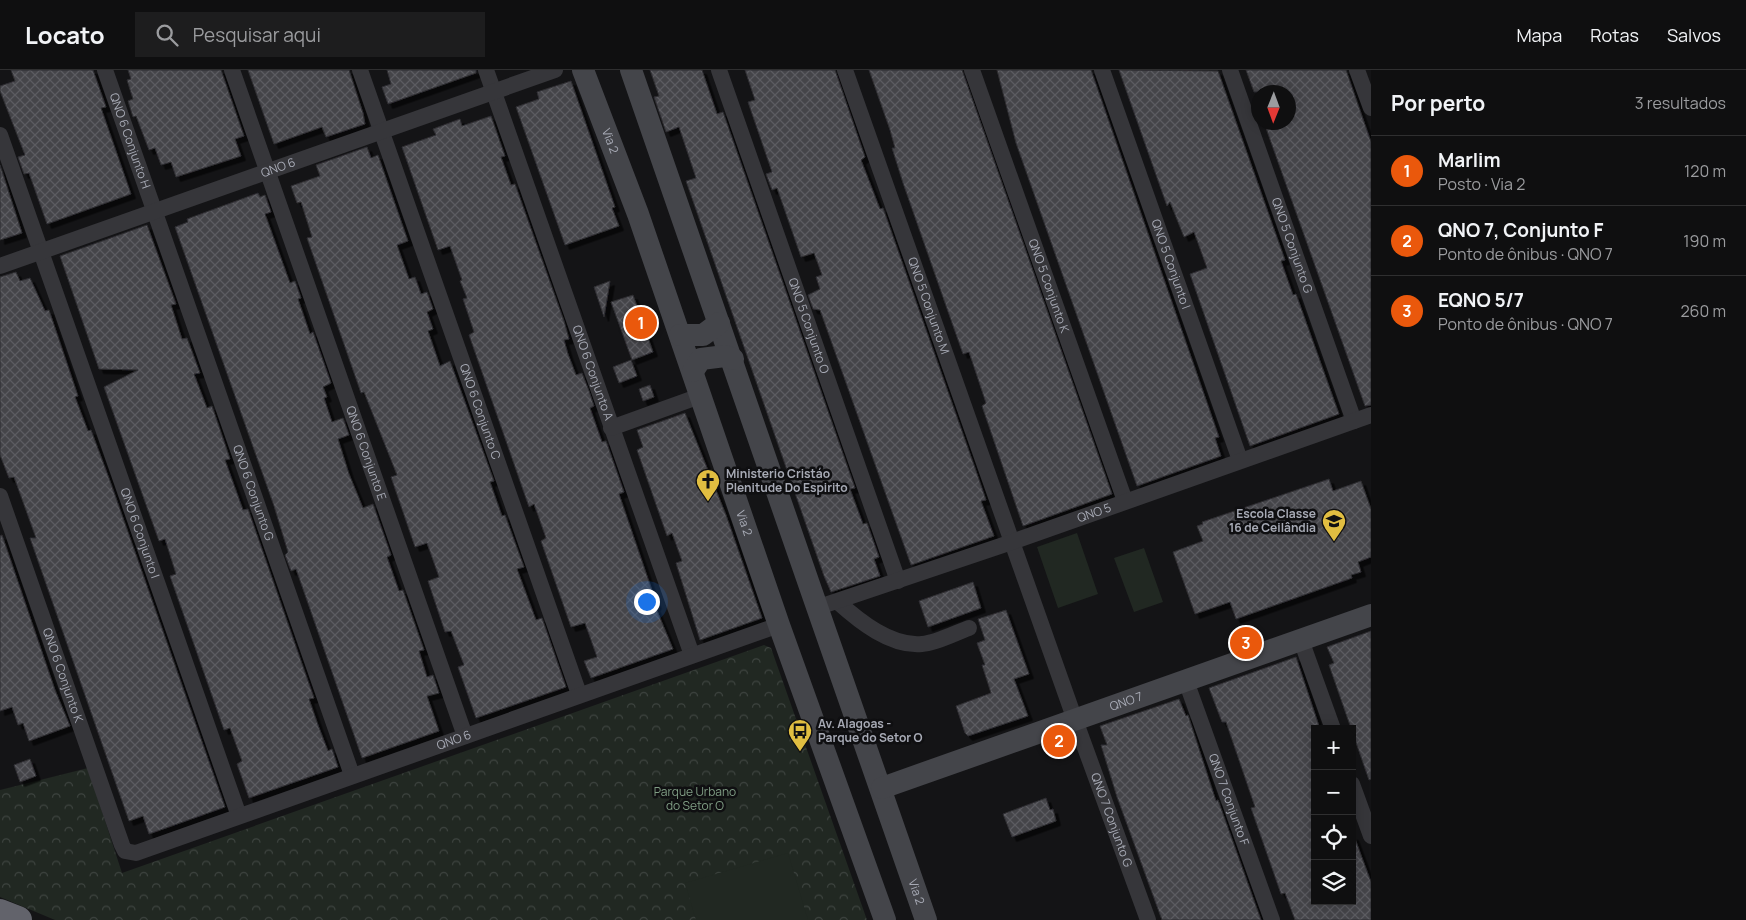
<!DOCTYPE html>
<html lang="pt">
<head>
<meta charset="utf-8">
<style>
  body { margin:0; font-family:Manrope,sans-serif; background:#1d1d1e; color:#f1f3f6 }
  .controls { position:absolute; right:15px; bottom:15px; display:grid; overflow:hidden; border-radius:0px; box-shadow:0 2px 12px #0003 }
  .controls button { width:45px; height:45px; display:grid; place-items:center; padding:0; border:0; border-bottom:1px solid #2f2f30; background:#0f0f10; color:#f1f3f6; font:25px sans-serif }
  .compass { position:absolute; left:1251px; top:15px; width:45px; height:45px; border-radius:50%; background:#0f0f10; box-shadow:0 2px 12px #0003; rotate:181deg }
  .you { position:absolute; left:646px; top:531px; width:18px; height:18px; margin:-12px; border:4px solid #fff; border-radius:50%; background:#1a73e8; box-shadow:0 0 0 8px #1a73e833 }
  .badge { display:grid; place-items:center; width:32px; height:32px; border-radius:50%; background:#ea580c; color:#fff; font-size:16px; font-weight:700 }
  .pin { position:absolute; translate:-50% -50%; border:2px solid #fff; box-shadow:0 1px 5px #0006 }
  .list { margin:0; padding:0; list-style:none }
  h2 { display:flex; justify-content:space-between; align-items:center; height:65px; margin:0; padding:0 20px; font-size:21px }
  h2 small { font-size:16px; font-weight:400; color:#9b9c9f }
  .list li { display:grid; grid-template-columns:32px 1fr auto; gap:15px; align-items:center; box-sizing:border-box; height:70px; padding:0 20px; border-top:1px solid #2f2f30 }
  .list b { display:block; font-size:19px; white-space:nowrap }
  .list p { margin:0; font-size:16px; white-space:nowrap; color:#9b9c9f }
  .list em { font-size:16px; font-style:normal; color:#9b9c9f }
  .icon { flex:none; width:28px; height:28px; fill:none; stroke:currentColor; stroke-width:2; stroke-linecap:round; stroke-linejoin:round }
  .map { position:relative; flex:none; width:1371px; height:850px; overflow:hidden }
  header { display:flex; align-items:center; gap:30px; box-sizing:border-box; height:70px; padding:0 25px; background:#0f0f10; border-bottom:1px solid #2f2f30 }
  header strong { font-size:24px }
  nav { display:flex; gap:28px; margin-inline-start:auto; font-size:18px }
  .search { width:350px; height:45px; background:#1d1d1e; display:flex; align-items:center; gap:12px; box-sizing:border-box; padding:0 18px; border-radius:0px; color:#9b9c9f; font-size:19px }
  main { display:flex }
  aside { flex:1; background:#0f0f10 }
  .map>svg:first-child { display:block }
</style>
</head>
<body>
<header>
<strong>Locato</strong>
<div class="search"><svg class="icon" aria-label="search" viewBox="0 0 24 24"><circle cx="10" cy="10" r="6"/><path d="M15 15l6 6"/></svg>Pesquisar aqui</div>
<nav><a>Mapa</a><a>Rotas</a><a>Salvos</a></nav>
</header>
<main>
<div class="map">
<svg width="1371" height="850" viewBox="0 0 1371 850">
  <defs>
    <pattern id="park-crowns" width="20" height="18" patternUnits="userSpaceOnUse" patternTransform="scale(1.25)"><rect width="20" height="18" fill="#212822"/><path d="M2 6a3 3 0 1 1 6 0M12 15a3 3 0 1 1 6 0" fill="none" stroke="#3e4440"/></pattern>
    <pattern id="building-cross-hatch" width="8" height="8" patternUnits="userSpaceOnUse" patternTransform="scale(1.25)"><rect width="8" height="8" fill="#444449"/><path d="M0 0l8 8M0 8l8-8" fill="none" stroke="#5c5c61"/></pattern>
    <filter id="shadow"><feDropShadow dx="4.5" dy="4.5" stdDeviation="0" flood-color="#0009"/></filter>
  </defs>
  <rect width="100%" height="100%" fill="#141416"/>
  <path fill="url(#park-crowns)" d="M764 575 771 578 867 850H55L0 827V720L88 698 122 803Z"/>
  <path fill="#212822" d="M1077 463 1098 524 1058 538 1037 477Z
    M1144 478 1163 532 1134 542 1114 488Z
    M788 783 808 850H696L685 813Z"/>
  <path fill="url(#building-cross-hatch)" stroke="#2f2e32" filter="url(#shadow)" d="M11 0H93L106 37 101 38 131 124 47 154 29 103 24 104 18 87 25 85 0 21V16L15 11Z
    M128 0H221L244 66 235 69 241 86 176 107 171 92 161 95 155 78 149 80 136 46 133 47 128 31 133 29 127 10 131 9Z
    M248 0H349L363 43 365 54 326 67 322 57 274 74Z
    M387 0H476V3L388 34 382 17 391 14Z
    M650 0H702L717 44 723 42 855 418 850 419 863 454 867 453 879 487 874 489 880 506 831 522 824 506 686 111 696 108 679 57 666 62 654 27 659 26Z
    M745 0H835L865 87 861 90 880 139 883 138 975 398 986 430 981 431 994 466 911 495 820 240 813 239 808 225 820 219 816 207 822 205 814 183 801 187 777 118 772 120 766 104 772 102 748 32 755 30Z
    M869 0H962L1112 424 1023 456 982 336 986 333 969 282 963 284 945 233 903 113 892 78H895L890 60Z
    M997 0H1091L1219 367 1215 368 1221 386 1137 416 1016 73Z
    M1119 0 1218 1 1279 173 1285 190 1281 191 1293 225 1296 224 1339 344 1250 376 1190 204 1207 198 1194 162 1184 167 1170 132 1167 136Z
    M1246 0H1346L1371 72V335L1365 336 1267 61 1265 52H1288V22H1254Z
    M571 11 615 137 612 138 619 156 565 175 516 37 539 29 537 22Z
    M491 46 505 86 501 87 511 115 515 114 564 251 569 269 564 270 568 284 576 305 582 303 589 321 594 336 590 338 602 372 606 371 624 422 619 424 657 535 655 536 673 579 591 608 584 591 597 587 585 553 571 557 541 471 546 468 534 434 529 437 469 265 474 262 463 229 467 228 460 211 462 210 450 176 438 180 402 77 436 65 433 59 460 49 462 56Z
    M367 77 371 88 378 85 408 171 397 175 409 209 415 207 421 224 427 222 433 239 427 242 433 259 428 261 440 296 450 291 494 411 490 412 502 446 505 445 524 497 517 499 536 550 542 548 566 617 476 648 458 597 464 595 451 561 445 562 428 511 439 507 427 473 415 477 391 407 397 405 364 322 361 323 307 168 312 167 301 132 297 133 291 116 320 106 316 95Z
    M0 95 22 163 0 170Z
    M258 123 260 127 265 125 271 142 265 144 290 213 295 211 301 228 298 229 310 264 313 262 331 313 323 317 327 327 324 328 332 352 343 348 349 365 338 369 349 404 363 438 373 434 391 485 387 487 399 521 403 520 424 580 419 581 427 607 433 605 439 623 427 626 439 661 362 688 296 499 291 501 285 485 288 482 274 436 175 157 188 152 187 149Z
    M147 155 176 234 171 235 182 269 187 268 200 303 194 304 207 338 212 336 230 389 225 390 243 440 248 439 308 611 314 628 309 629 318 655 328 681 332 679 338 697 249 728 237 694 242 691 230 658 224 660 170 506 176 504 165 469 159 471 104 317 138 300 99 299 60 186Z
    M16 202 20 211 30 208 45 241 49 240 78 326 75 327 88 361 91 360 110 411 225 737 149 764 143 746 129 751 30 468H36L14 407 9 408 0 385V207Z
    M610 211 604 247 594 217Z
    M633 225 653 282 632 290 611 232Z
    M631 290 637 306 619 313 613 297Z
    M650 315 654 327 643 331 639 319Z
    M685 343 726 445 762 548 700 570 676 493 682 491 672 463 667 466 637 380 643 377 637 360Z
    M1329 409 1333 421 1361 411 1371 439V487L1358 492 1361 502 1351 505 1352 508 1236 549 1230 532 1195 544 1173 482 1203 471 1197 456 1203 454 1202 452Z
    M2 465 55 620 70 656 29 671 23 653 18 655 12 637 0 641V466Z
    M973 512 981 538 928 557 919 531Z
    M1006 540 1029 604 1014 609 1028 646 968 666 965 663 956 636 991 623 982 595H985L977 573 985 570 978 549Z
    M1371 561V709L1369 710 1329 595 1334 593 1327 577Z
    M1296 587 1320 659H1315V831H1352V766H1354L1371 812V850H1295L1285 823 1281 824 1251 738 1255 737 1226 652H1222L1209 618Z
    M1179 629 1186 646 1188 645 1216 731 1218 730 1261 850H1162L1117 727 1101 675H1107L1100 656Z
    M30 689 36 706 20 712 14 695Z
    M1046 728 1050 740 1053 739 1056 751 1012 767 1003 744Z"/>
  <g fill="none" stroke-linecap="round" stroke-linejoin="round">
    <g stroke="#36363a" stroke-width="16">
      <path id="s1" d="M105 0 352 705"/>
      <path id="s2" d="M232 0 465 666"/>
      <path id="s3" d="M360 0 579 624"/>
      <path id="s4" d="M486 0 692 585"/>
      <path id="s5" d="M719 0 898 511"/>
      <path id="s6" d="M845 0 1075 650 1148 850"/>
      <path id="s7" d="M972 0 1125 431"/>
      <path id="s8" d="M1102 0 1240 390"/>
      <path id="s9" d="M1230 0 1354 351"/>
      <path d="M1357 0 1371 38"/>
      <path id="s10" d="M0 65 239 746"/>
      <path id="s11" d="M0 196 555 0"/>
      <path d="M611 358 700 326"/>
      <path id="s12" d="M0 426 122 775 125 781 136 783 779 555"/>
      <path d="M838 532C859 551 891 577 922 574 937 573 955 563 969 558"/>
      <path id="s13" d="M816 538 1012 472 1371 345"/>
      <path d="M1301 570 1333 659"/>
      <path id="s14" d="M1186 611 1272 850"/>
      <path d="M1352 714 1371 766"/>
    </g>
    <g stroke="#44454a" stroke-width="22">
      <path id="s15" d="M583 0 638 144 779 555 885 850"/>
      <path id="s16" d="M631 0C729 283 827 567 926 850"/>
      <path d="M680 265H703L719 253"/>
      <path d="M693 301 701 289 725 286 733 289"/>
      <path id="s17" d="M882 718 1371 545"/>
    </g>
    <path stroke="#62636b" stroke-width="28" d="M0 843 18 850"/>
  </g>
  <defs>
    <g id="church-pin" transform="scale(1.25)"><path d="M0 17L-7.5 6A9.5 9.5 0 1 1 7.5 6Z" fill="#e1be41" stroke="#0f0f11"/><path d="M-1.2-6h2.4v3.5h3.3v2.4h-3.3V6h-2.4V-.1h-3.3v-2.4h3.3Z" fill="#111"/></g>
    <g id="school-pin" transform="scale(1.25)"><path d="M0 17L-7.5 6A9.5 9.5 0 1 1 7.5 6Z" fill="#e1be41" stroke="#0f0f11"/><path d="M0-5L7-2L0 1L-7-2ZM-4 1L0 2.5L4 1V4Q0 6-4 4Z" fill="#111"/></g>
    <g id="bus-pin" transform="scale(1.25)"><path d="M0 17L-7.5 6A9.5 9.5 0 1 1 7.5 6Z" fill="#e1be41" stroke="#0f0f11"/><path d="M-5-6H5V4H4V6H2V4H-2V6H-4V4H-5ZM-3.5-4V0h7V-4ZM-3.5 1.2v1.5H-2V1.2ZM2 1.2v1.5H3.5V1.2Z" fill="#111"/></g>
  </defs>
  <g fill-rule="evenodd">
    <use href="#church-pin" x="708" y="411"/>
    <use href="#school-pin" x="1334" y="451"/>
    <use href="#bus-pin" x="800" y="661"/>
  </g>
  <g text-anchor="middle" stroke-width="5" stroke-linejoin="round" paint-order="stroke">
    <g font-size="12" fill="#a7aab5" stroke="#0f0f11">
      <text dy="4" stroke="none"><textPath href="#s1" startOffset="75">QNO 6 Conjunto H</textPath></text>
      <text dy="4" stroke="none"><textPath href="#s15" startOffset="76">Via 2</textPath></text>
      <text dy="4" stroke="none"><textPath href="#s11" startOffset="295">QNO 6</textPath></text>
      <text dy="4" stroke="none"><textPath href="#s9" startOffset="186">QNO 5 Conjunto G</textPath></text>
      <text dy="4" stroke="none"><textPath href="#s8" startOffset="206">QNO 5 Conjunto I</textPath></text>
      <text dy="4" stroke="none"><textPath href="#s7" startOffset="229">QNO 5 Conjunto K</textPath></text>
      <text dy="4" stroke="none"><textPath href="#s6" startOffset="250">QNO 5 Conjunto M</textPath></text>
      <text dy="4" stroke="none"><textPath href="#s5" startOffset="271">QNO 5 Conjunto O</textPath></text>
      <text dy="4" stroke="none"><textPath href="#s4" startOffset="321">QNO 6 Conjunto A</textPath></text>
      <text dy="4" stroke="none"><textPath href="#s3" startOffset="362">QNO 6 Conjunto C</textPath></text>
      <text dy="4" stroke="none"><textPath href="#s2" startOffset="406">QNO 6 Conjunto E</textPath></text>
      <text dy="4" stroke="none"><textPath href="#s1" startOffset="448">QNO 6 Conjunto G</textPath></text>
      <text dy="4" stroke="none"><textPath href="#s13" startOffset="294">QNO 5</textPath></text>
      <text dy="4" stroke="none"><textPath href="#s15" startOffset="481">Via 2</textPath></text>
      <text dy="4" stroke="none"><textPath href="#s10" startOffset="422">QNO 6 Conjunto I</textPath></text>
      <text dy="4" stroke="none"><textPath href="#s12" startOffset="190">QNO 6 Conjunto K</textPath></text>
      <text dy="4" stroke="none"><textPath href="#s17" startOffset="259">QNO 7</textPath></text>
      <text dy="4" stroke="none"><textPath href="#s12" startOffset="725">QNO 6</textPath></text>
      <text dy="4" stroke="none"><textPath href="#s14" startOffset="126">QNO 7 Conjunto F</textPath></text>
      <text dy="4" stroke="none"><textPath href="#s6" startOffset="796">QNO 7 Conjunto G</textPath></text>
      <text dy="4" stroke="none"><textPath href="#s16" startOffset="870">Via 2</textPath></text>
    </g>
    <g font-size="12" font-weight="bold" fill="#a7aab5" stroke="#0f0f11" text-anchor="start">
      <text x="726" y="408">Ministerio Cristáo<tspan x="726" dy="14">Plenitude Do Espirito</tspan></text>
      <text x="1316" y="448" text-anchor="end">Escola Classe<tspan x="1316" dy="14">16 de Ceilândia</tspan></text>
      <text x="818" y="658">Av. Alagoas -<tspan x="818" dy="14">Parque do Setor O</tspan></text>
    </g>
    <g font-size="12" fill="#809e85" stroke="#0f0f11">
      <text x="695" y="726">Parque Urbano<tspan x="695" dy="14">do Setor O</tspan></text>
    </g>
  </g>
</svg>
<div class="controls">
<button>+</button>
<button>−</button>
<button><svg class="icon" aria-label="locate" viewBox="0 0 24 24"><circle cx="12" cy="12" r="6"/><path d="M12 2v4M12 18v4M2 12h4M18 12h4"/></svg></button>
<button><svg class="icon" aria-label="layers" viewBox="0 0 24 24"><path d="M12 4l9 5-9 5-9-5zM3 14l9 5 9-5"/></svg></button>
</div>
<svg class="compass" viewBox="-18 -18 36 36"><path d="M0-13l5 13h-10z" fill="#e53935"/><path d="M0 13l5-13h-10z" fill="#9b9c9f"/></svg>
<div class="you"></div>
<div class="pin badge" style="left:641px;top:253px">1</div>
<div class="pin badge" style="left:1059px;top:671px">2</div>
<div class="pin badge" style="left:1246px;top:573px">3</div>
</div>
<aside>
<h2>Por perto<small>3 resultados</small></h2>
<ul class="list">
<li><span class="badge">1</span><div><b>Marlim</b><p>Posto · Via 2</p></div><em>120 m</em></li>
<li><span class="badge">2</span><div><b>QNO 7, Conjunto F</b><p>Ponto de ônibus · QNO 7</p></div><em>190 m</em></li>
<li><span class="badge">3</span><div><b>EQNO 5/7</b><p>Ponto de ônibus · QNO 7</p></div><em>260 m</em></li>
</ul>
</aside>
</main>
</body>
</html>
